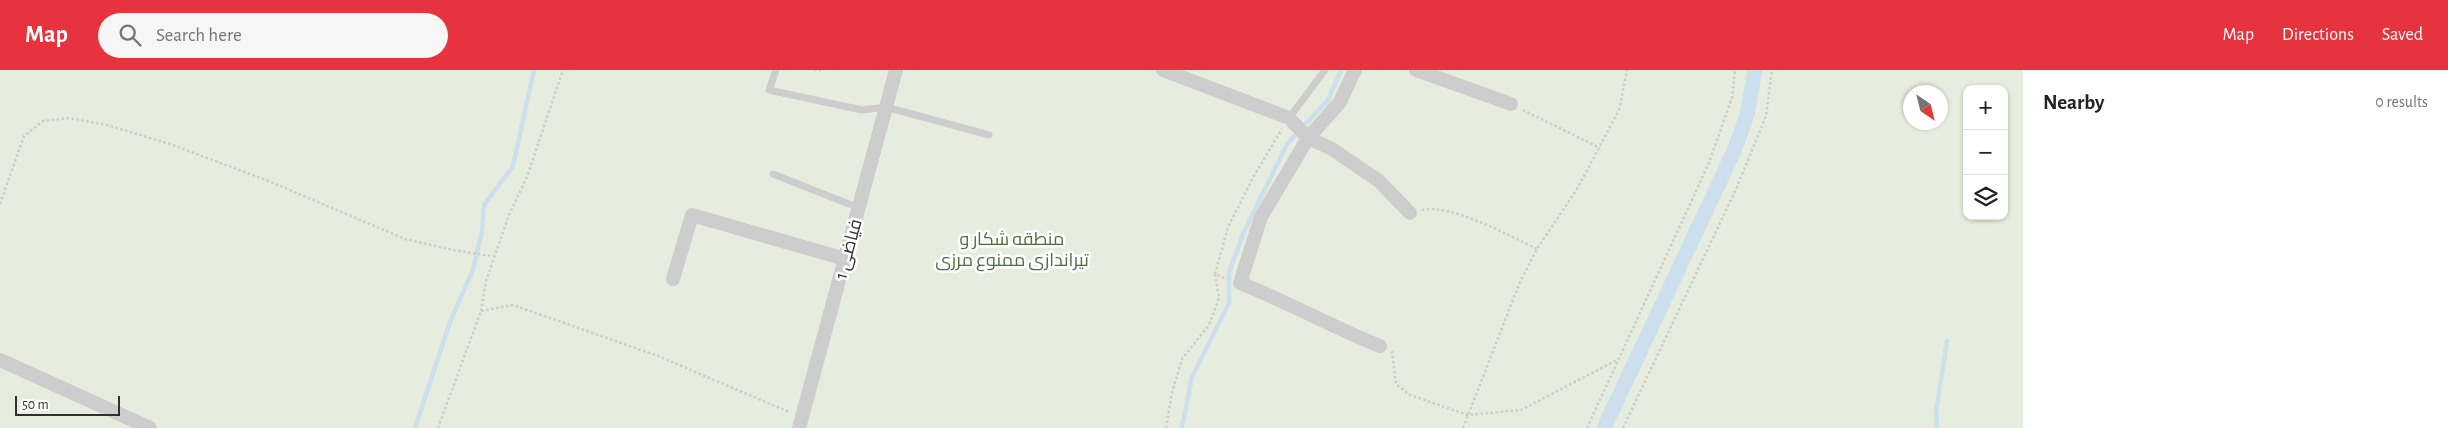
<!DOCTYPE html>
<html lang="en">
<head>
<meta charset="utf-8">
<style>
  body { margin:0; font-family:"Alegreya Sans",Cairo,sans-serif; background:#f6f6f6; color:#202124 }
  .controls { position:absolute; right:15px; top:15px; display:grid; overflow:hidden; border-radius:10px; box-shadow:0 1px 4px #0004 }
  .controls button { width:45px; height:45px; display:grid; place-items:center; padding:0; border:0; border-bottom:1px solid #e0e0e0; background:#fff; color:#202124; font:25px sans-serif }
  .compass { position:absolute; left:1903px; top:15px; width:45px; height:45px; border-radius:50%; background:#fff; box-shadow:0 1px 4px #0004; rotate:145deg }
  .scale { position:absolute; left:15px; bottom:12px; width:105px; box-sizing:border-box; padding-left:5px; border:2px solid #303030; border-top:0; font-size:14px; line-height:18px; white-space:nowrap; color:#303030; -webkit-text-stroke:4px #fff; paint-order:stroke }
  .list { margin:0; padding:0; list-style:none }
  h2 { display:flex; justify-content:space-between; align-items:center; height:65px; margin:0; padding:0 20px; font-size:21px }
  h2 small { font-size:16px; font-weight:400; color:#757577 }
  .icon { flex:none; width:28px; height:28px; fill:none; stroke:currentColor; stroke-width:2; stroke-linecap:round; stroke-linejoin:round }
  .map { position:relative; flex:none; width:2023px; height:358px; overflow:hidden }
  header { display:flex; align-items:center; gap:30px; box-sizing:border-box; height:70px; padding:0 25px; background:#e6333e; color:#fff }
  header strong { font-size:24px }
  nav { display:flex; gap:28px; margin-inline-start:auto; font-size:18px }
  .search { width:350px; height:45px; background:#f6f6f6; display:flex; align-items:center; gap:12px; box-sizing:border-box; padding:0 18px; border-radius:28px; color:#757577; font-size:19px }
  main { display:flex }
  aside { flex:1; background:#fff }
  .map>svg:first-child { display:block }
</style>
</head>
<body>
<header>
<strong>Map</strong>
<div class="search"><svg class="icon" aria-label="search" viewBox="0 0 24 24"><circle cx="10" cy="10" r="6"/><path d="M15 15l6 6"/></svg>Search here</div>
<nav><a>Map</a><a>Directions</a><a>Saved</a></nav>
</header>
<main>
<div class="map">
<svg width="2023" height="358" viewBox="0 0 2023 358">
  <rect width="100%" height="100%" fill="#fff"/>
  <path fill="#e6edde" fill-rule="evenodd" d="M0 0H2023V358H0ZM1967 19H2004V146H1967ZM1910 22H1940V52H1910Z"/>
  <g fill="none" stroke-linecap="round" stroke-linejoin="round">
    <path stroke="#cbdfed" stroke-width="4.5" d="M415 358 450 252 473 200 482 161 484 135 513 96 534 0
      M1182 358 1192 307 1229 233V202L1244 162 1287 74 1328 30 1341 0
      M1937 358 1936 342 1947 271"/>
    <path stroke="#cbdfed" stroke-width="15" d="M1604 358 1734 81 1747 45 1755 0"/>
    <path stroke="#cdcdcd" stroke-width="2.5" stroke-dasharray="2.5 2.5" stroke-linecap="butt" d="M814 0H821
      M1523 40 1600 78
      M0 134 24 66 43 51 69 48 107 55 170 74 271 112 405 169 453 180 496 187
      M1422 140C1450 133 1510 166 1537 179
      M1215 204 1228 157 1255 104 1282 59
      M481 241 486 211 509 145 527 107 563 0
      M1392 281 1396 314 1410 325 1468 345 1521 340 1617 290
      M438 358 481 241 513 235 658 286 789 342
      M1166 358 1172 322 1182 289 1209 255 1219 228 1215 204 1227 209
      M1463 358 1520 212 1537 179 1577 119 1619 40 1627 0
      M1587 358 1708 95 1732 28 1735 0
      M1623 358 1737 117 1766 46 1772 0"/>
    <path stroke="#cdcdcd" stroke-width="7" d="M776 0 769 20 862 40 886 37 989 65
      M1289 48 1325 0
      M773 104 859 138"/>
    <path stroke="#cdcdcd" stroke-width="14" d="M1163 0 1289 48 1308 68 1332 79 1379 111 1410 143
      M1355 0 1340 32 1308 68 1261 147 1240 213C1288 232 1332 257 1380 276
      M1416 0 1511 34
      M673 209 692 145 845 189
      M0 290 150 358
      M799 358 896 0"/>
  </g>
  <g text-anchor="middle" stroke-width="5" stroke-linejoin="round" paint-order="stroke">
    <g font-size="18" fill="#526c3d" stroke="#fff">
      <text x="1012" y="175">منطقه شکار و<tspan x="1012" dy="21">تیراندازی ممنوع مرزی</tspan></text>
    </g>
    <g font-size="18" fill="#303030" stroke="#fff">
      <text transform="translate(848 179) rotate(-75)" y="6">فیاضی 1</text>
    </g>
  </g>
</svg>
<div class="controls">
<button>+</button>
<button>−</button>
<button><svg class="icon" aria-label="layers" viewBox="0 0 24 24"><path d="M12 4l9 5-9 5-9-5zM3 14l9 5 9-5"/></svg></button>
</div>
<svg class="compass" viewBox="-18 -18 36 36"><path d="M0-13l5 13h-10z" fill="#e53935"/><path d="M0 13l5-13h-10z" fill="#757577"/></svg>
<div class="scale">50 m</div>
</div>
<aside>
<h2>Nearby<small>0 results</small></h2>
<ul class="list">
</ul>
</aside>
</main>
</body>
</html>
